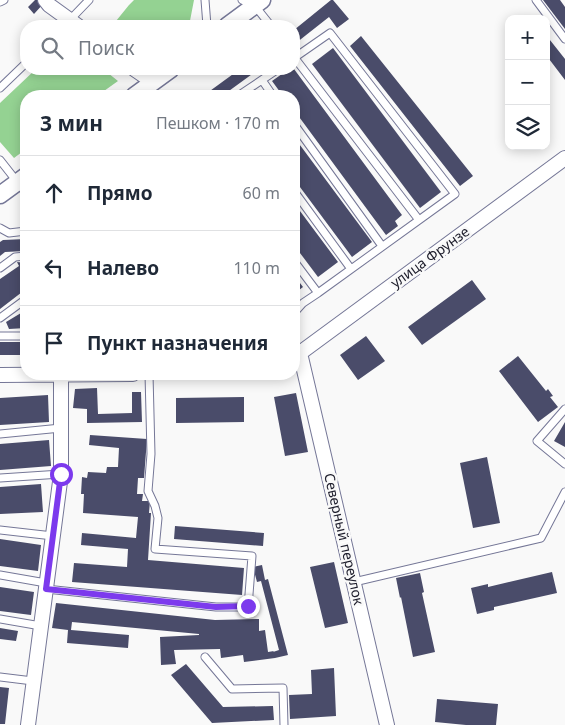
<!DOCTYPE html>
<html lang="ru">
<head>
<meta charset="utf-8">
<style>
  body { margin:0; font-family:"Noto Sans",sans-serif; background:#f6f6f7; color:#1f2937 }
  .controls { position:absolute; right:15px; top:15px; display:grid; overflow:hidden; border-radius:10px; box-shadow:0 2px 12px #0003 }
  .controls button { width:45px; height:45px; display:grid; place-items:center; padding:0; border:0; border-bottom:1px solid #e0e1e3; background:#fff; color:#1f2937; font:25px sans-serif }
  .stop { position:absolute; width:15px; height:15px; margin:-11px; border:4px solid #7c3aed; border-radius:50%; background:#fff }
  .stop.end { background:#7c3aed; border-color:#fff; box-shadow:0 1px 5px #0008 }
  .list { margin:0; padding:0; list-style:none }
  h2 { display:flex; justify-content:space-between; align-items:center; height:65px; margin:0; padding:0 20px; font-size:21px }
  h2 small { font-size:16px; font-weight:400; color:#747a83 }
  .list li { display:grid; grid-template-columns:32px 1fr auto; gap:15px; align-items:center; box-sizing:border-box; height:75px; padding:0 20px; border-top:1px solid #e0e1e3 }
  .list b { display:block; font-size:19px; white-space:nowrap }
  .list em { font-size:16px; font-style:normal; color:#747a83 }
  .icon { flex:none; width:28px; height:28px; fill:none; stroke:currentColor; stroke-width:2; stroke-linecap:round; stroke-linejoin:round }
  .map { position:relative; flex:none; width:565px; height:725px; overflow:hidden }
  .search { position:absolute; background:#fff; box-shadow:0 2px 12px #0003; left:20px; top:20px; width:280px; height:55px; display:flex; align-items:center; gap:12px; box-sizing:border-box; padding:0 18px; border-radius:20px; color:#747a83; font-size:19px }
  .panel { position:absolute; background:#fff; box-shadow:0 2px 12px #0003; left:20px; top:90px; width:280px; height:290px; border-radius:20px }
  .map>svg:first-child { display:block }
</style>
</head>
<body>
<div class="map">
<svg width="565" height="725" viewBox="0 0 565 725">
  <rect width="100%" height="100%" fill="#f9f9f9"/>
  <path fill="#94d292" d="M134 0H194L189 26H112L129 5Z
    M36 69H103L118 81 97 96H26V149L14 158 0 142V103Z"/>
  <path fill="#4a4c6a" d="M35 0H41L44 3 34 14 28 7Z
    M331 0H333L349 19 337 28 329 17 296 43 294 40V30Z
    M543 0H560L565 7V29Z
    M546 35 565 59V80L546 55Z
    M361 36 473 176 460 186 350 46Z
    M333 48 441 192 420 208 312 64Z
    M240 69H259L222 96H203Z
    M289 69H294L402 215 395 221 398 226 386 235 294 110V96H283L272 81Z
    M294 137 372 242 352 257 294 179Z
    M294 203 338 262 318 277 294 245Z
    M26 239V251L5 252 0 256V242L3 240Z
    M17 262 26 263V289L0 309V279L19 266Z
    M294 275 303 287 294 294Z
    M472 280 486 299 422 345 408 327Z
    M26 310V328L9 329 6 322Z
    M366 336 385 361 358 380 340 355Z
    M0 342H26V355H0Z
    M518 356 546 391 548 389 553 396 550 397 558 407 538 422 499 371Z
    M97 388 98 414 132 413V392H141L142 422 87 423V409L73 408 75 389Z
    M296 393 308 452 285 456 274 397Z
    M48 395 49 422 0 425V398Z
    M244 397V422L176 423V398Z
    M565 422V447L554 441Z
    M90 435 147 439 144 478H138L137 494H143L142 501H150L149 513H151L148 560 244 568 242 595 72 582 74 563 127 567 128 549 81 545 82 533 136 538 138 517 83 513 84 494H81L82 477 87 478 88 472 106 473 107 467H118L119 448 89 445Z
    M49 440 51 466 0 470V444Z
    M487 457 500 523 473 528 460 463Z
    M41 484 43 512 0 514V487Z
    M175 526 264 533 263 546 174 539Z
    M0 539 41 545 38 571 0 566Z
    M334 562 348 623 325 628 310 567Z
    M262 565 265 580 268 579 288 655 275 658 244 662 243 655 221 658 220 649 174 650 176 664 161 665 160 637 199 635V634L72 622 71 630 129 635 128 648 67 643 68 630 52 628 56 603 215 620 259 619V631L265 630 268 652 274 651 273 652 279 650 261 581 257 582 253 567Z
    M552 572 557 593 494 607V610L477 614 471 588 488 584V587Z
    M420 573 424 592 422 593 435 652 413 657 401 597 400 598 396 578Z
    M0 587 34 592 31 615 0 611Z
    M0 628 18 631 16 641 0 639Z
    M186 664 223 707 273 706 274 720 212 723 171 675Z
    M334 668 336 716 290 719 289 695 312 694 311 670Z
    M0 687 9 688 5 724H0Z
    M437 699 498 704 496 725H466L435 722Z"/>
  <g fill="none" stroke-linecap="round" stroke-linejoin="round">
    <g stroke="#757797" stroke-width="9">
      <path id="service" d="M205 0 207 26
        M242 0 255 6 271 26
        M536 0 565 39
        M0 2 4 0
        M64 26 89 0
        M294 57 419 220
        M294 58 330 33 455 194 318 293 294 261
        M262 80 273 96
        M0 88 26 63
        M238 96 278 69
        M294 124 382 246
        M0 160 26 193
        M294 191 351 269
        M0 228 9 233 26 231
        M0 268 15 257 26 256
        M294 313 303 303 318 293
        M0 318 26 299
        M0 336H26
        M294 344 300 353
        M565 409 537 441 565 464
        M0 434 61 428
        M0 478 61 474
        M0 530 53 536
        M0 575 46 583
        M354 582 541 538 565 492
        M46 589 216 607H248L252 556 155 549 158 518 155 506 148 491 151 454 149 374
        M0 619 41 626
        M205 657 232 689 283 688 284 725
        M0 677 33 681"/>
    </g>
    <g stroke="#757797" stroke-width="16">
      <path id="minor" d="M45 0 49 5 78 26
        M134 69 153 82
        M300 353 387 725
        M294 356 300 353 565 158
        M0 375 133 374
        M28 725 61 474V375"/>
    </g>
    <g stroke="#757797" stroke-width="19">
      <path id="tertiary" d="M227 26 262 0
        M134 96 171 69
        M0 195 26 176"/>
    </g>
    <use href="#service" stroke="#fff" stroke-width="7"/>
    <use href="#minor" stroke="#fff" stroke-width="14"/>
    <use href="#tertiary" stroke="#fff" stroke-width="16"/>
  </g>
  <g fill="none" stroke-linecap="round" stroke-linejoin="round">
    <path stroke="#7c3aed" stroke-width="6" d="M61 474 46 589 216 607 248 606"/>
  </g>
  <g text-anchor="middle" stroke-width="5" stroke-linejoin="round" paint-order="stroke">
    <g font-size="14" fill="#20202e" stroke="#f9f9f9">
      <text transform="translate(430 257) rotate(-36)" y="5">улица Фрунзе</text>
      <text transform="translate(344 539) rotate(77)" y="5">Северный переулок</text>
    </g>
  </g>
</svg>
<div class="controls">
<button>+</button>
<button>−</button>
<button><svg class="icon" aria-label="layers" viewBox="0 0 24 24"><path d="M12 4l9 5-9 5-9-5zM3 14l9 5 9-5"/></svg></button>
</div>
<div class="stop" style="left:61px;top:474px"></div>
<div class="stop end" style="left:248px;top:606px"></div>
<div class="search"><svg class="icon" aria-label="search" viewBox="0 0 24 24"><circle cx="10" cy="10" r="6"/><path d="M15 15l6 6"/></svg>Поиск</div>
<section class="panel">
<h2>3 мин<small>Пешком · 170 m</small></h2>
<ul class="list">
<li><svg class="icon" aria-label="ahead" viewBox="0 0 24 24"><path d="M12 20V5M6 11l6-6 6 6"/></svg><div><b>Прямо</b></div><em>60 m</em></li>
<li><svg class="icon" aria-label="left" viewBox="0 0 24 24"><path d="M17 20v-9H6M10 6l-5 5 5 5"/></svg><div><b>Налево</b></div><em>110 m</em></li>
<li><svg class="icon" aria-label="arrive" viewBox="0 0 24 24"><path d="M6 21V4h12l-3 4 3 4H6"/></svg><div><b>Пункт назначения</b></div></li>
</ul>
</section>
</div>
</body>
</html>
